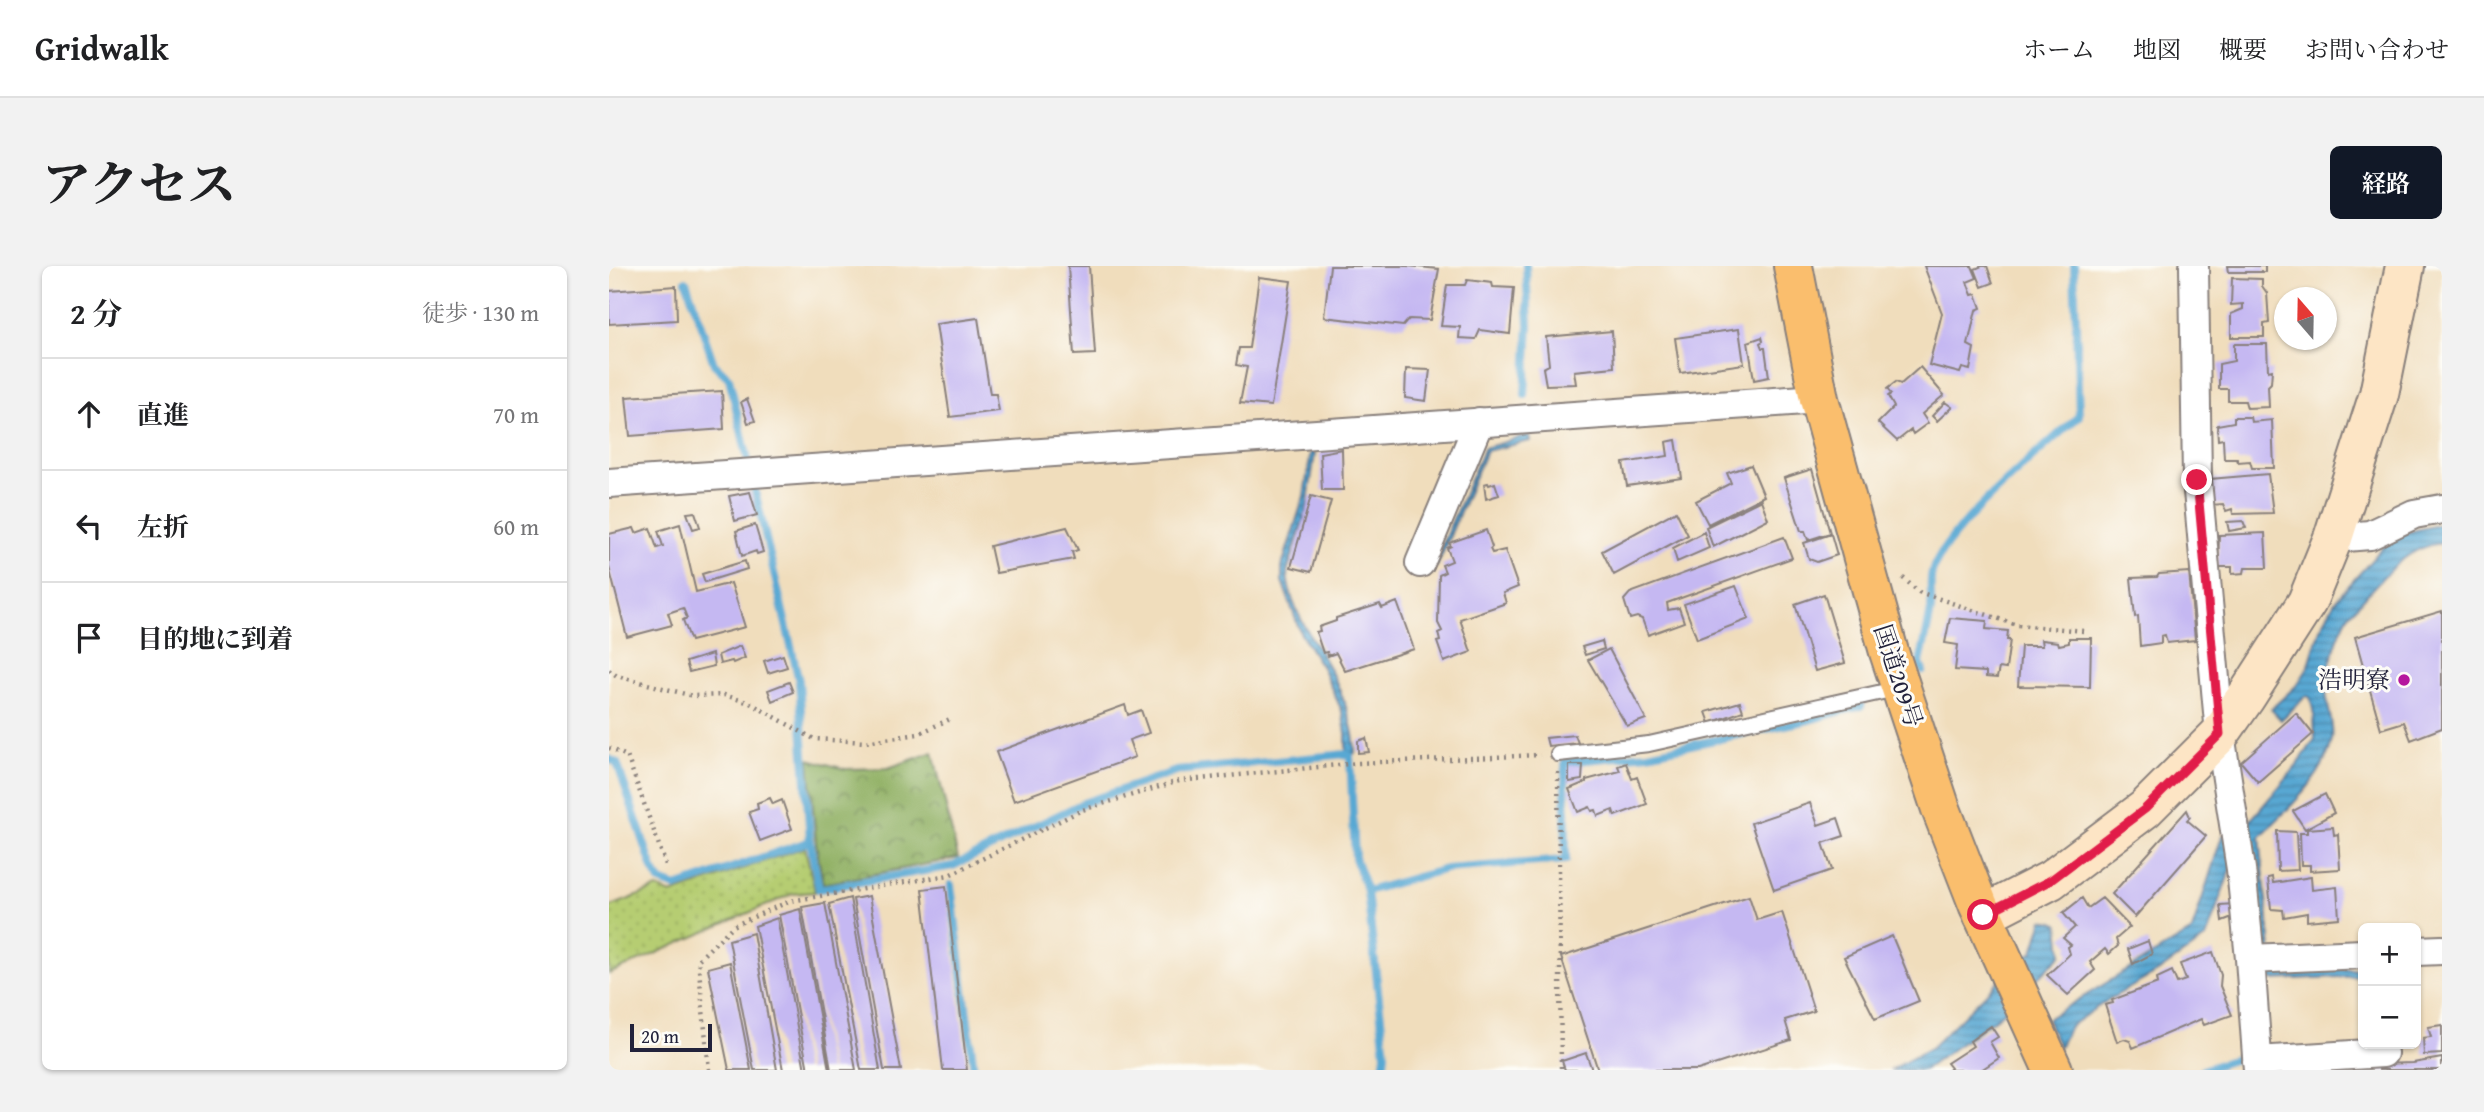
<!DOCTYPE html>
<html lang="ja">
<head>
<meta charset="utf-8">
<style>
  body { margin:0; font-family:"Gentium Book Plus","Noto Serif JP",serif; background:#f2f2f2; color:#202124 }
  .controls { position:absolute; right:21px; bottom:21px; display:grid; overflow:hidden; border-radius:10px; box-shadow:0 2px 5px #0004 }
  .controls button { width:63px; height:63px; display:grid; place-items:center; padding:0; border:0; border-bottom:2px solid #e0e0e0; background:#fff; color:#202124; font:35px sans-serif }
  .compass { position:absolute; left:1665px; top:21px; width:63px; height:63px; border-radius:50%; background:#fff; box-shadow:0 2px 5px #0004; rotate:340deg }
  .scale { position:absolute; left:21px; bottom:18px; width:82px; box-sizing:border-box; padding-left:7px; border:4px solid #22223b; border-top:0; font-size:19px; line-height:24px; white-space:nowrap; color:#22223b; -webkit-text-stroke:5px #fdfcf7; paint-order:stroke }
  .stop { position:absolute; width:21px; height:21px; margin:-16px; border:5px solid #e11d48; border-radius:50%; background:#fff }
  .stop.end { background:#e11d48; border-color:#fff; box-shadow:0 2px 7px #0008 }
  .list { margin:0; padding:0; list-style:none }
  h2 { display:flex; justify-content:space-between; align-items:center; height:91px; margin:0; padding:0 28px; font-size:30px }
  h2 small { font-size:23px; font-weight:400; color:#757577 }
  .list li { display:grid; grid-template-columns:46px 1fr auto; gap:21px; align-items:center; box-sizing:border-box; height:112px; padding:0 28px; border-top:2px solid #e0e0e0 }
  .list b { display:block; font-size:26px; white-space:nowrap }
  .list em { font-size:23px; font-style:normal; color:#757577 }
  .icon { flex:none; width:38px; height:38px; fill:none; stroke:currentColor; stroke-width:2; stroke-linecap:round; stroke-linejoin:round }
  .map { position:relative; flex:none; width:1833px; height:804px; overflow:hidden; border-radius:10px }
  header { display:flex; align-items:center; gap:42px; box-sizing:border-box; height:98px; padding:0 35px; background:#fff; border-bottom:2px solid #e0e0e0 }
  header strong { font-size:33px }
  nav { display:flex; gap:38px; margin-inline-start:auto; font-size:24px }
  .intro { display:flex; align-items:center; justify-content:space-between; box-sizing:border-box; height:168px; padding:0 42px }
  h1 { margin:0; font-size:49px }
  .button { padding:18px 32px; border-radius:10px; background:#111827; color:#fff; font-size:24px; font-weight:700 }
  main { display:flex; gap:42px; padding:0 42px }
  aside { flex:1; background:#fff; border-radius:10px; box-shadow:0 2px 5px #0004 }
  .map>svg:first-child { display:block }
</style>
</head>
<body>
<header>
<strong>Gridwalk</strong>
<nav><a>ホーム</a><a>地図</a><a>概要</a><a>お問い合わせ</a></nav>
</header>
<div class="intro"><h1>アクセス</h1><a class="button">経路</a></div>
<main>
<aside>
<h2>2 分<small>徒歩 · 130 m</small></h2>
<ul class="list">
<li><svg class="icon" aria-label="ahead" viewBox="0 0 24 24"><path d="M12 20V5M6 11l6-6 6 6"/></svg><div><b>直進</b></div><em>70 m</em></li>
<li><svg class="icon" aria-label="left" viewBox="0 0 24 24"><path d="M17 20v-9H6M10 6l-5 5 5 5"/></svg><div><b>左折</b></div><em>60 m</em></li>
<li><svg class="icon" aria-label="arrive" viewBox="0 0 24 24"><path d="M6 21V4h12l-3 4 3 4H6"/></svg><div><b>目的地に到着</b></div></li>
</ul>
</aside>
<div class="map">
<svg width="1833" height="804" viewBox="0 0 1833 804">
  <defs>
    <pattern id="grass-dots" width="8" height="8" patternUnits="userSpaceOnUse" patternTransform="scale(1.75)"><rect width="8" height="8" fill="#b6cd72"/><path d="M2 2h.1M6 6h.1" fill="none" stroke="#9cb064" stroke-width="1.8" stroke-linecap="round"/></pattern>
    <pattern id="forest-crowns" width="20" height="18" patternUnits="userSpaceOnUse" patternTransform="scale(1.75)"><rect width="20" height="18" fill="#90b064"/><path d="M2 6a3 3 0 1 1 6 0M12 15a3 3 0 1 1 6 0" fill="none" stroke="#758f54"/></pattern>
    <pattern id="water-rules" width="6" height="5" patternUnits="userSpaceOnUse" patternTransform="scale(1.75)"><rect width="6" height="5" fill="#59a8d3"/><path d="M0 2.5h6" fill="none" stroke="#4988ac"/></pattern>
  </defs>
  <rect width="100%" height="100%" fill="#fdfcf7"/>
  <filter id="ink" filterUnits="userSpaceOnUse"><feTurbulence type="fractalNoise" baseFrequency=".0143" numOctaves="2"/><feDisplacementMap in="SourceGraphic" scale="14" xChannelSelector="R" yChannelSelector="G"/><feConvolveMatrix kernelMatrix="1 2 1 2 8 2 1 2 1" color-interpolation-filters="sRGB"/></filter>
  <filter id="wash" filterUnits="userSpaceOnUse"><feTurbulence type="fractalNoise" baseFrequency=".00686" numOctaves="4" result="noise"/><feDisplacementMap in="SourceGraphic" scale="28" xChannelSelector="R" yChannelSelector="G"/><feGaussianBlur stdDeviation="1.57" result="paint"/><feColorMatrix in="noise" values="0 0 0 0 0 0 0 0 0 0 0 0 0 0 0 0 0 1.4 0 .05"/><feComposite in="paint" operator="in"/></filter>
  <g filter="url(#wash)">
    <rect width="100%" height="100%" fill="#f0ddbc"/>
    <path fill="url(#grass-dots)" stroke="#6c7856" stroke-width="2" d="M196 581 206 626 183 628 0 708V641L48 622 62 628Z"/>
    <path fill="url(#forest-crowns)" stroke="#596950" stroke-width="2" d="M324 486 349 592 214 618 207 578 200 493 236 503 279 502Z"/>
    <path fill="url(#water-rules)" stroke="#3e6587" stroke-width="2" d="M920 169 921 175 877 185 828 300 824 299 875 182Z
      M702 185 706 188 698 241 678 306C679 340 703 371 719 400 734 428 745 456 746 487L741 490 737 488V467L733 445 714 403 692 368 673 315V300L695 230Z
      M1833 258V277C1800 280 1777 307 1757 330 1751 337 1744 343 1739 350 1729 367 1719 402 1717 421 1716 438 1726 457 1723 474 1715 513 1677 544 1651 571L1664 704 1754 703V710L1660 714 1653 698 1623 599 1597 672 1549 706 1499 734 1461 760 1450 781 1438 754 1441 751 1583 665 1613 570 1636 561 1687 501 1706 473 1705 448 1701 431 1697 430 1672 454 1662 443 1688 419 1699 402 1711 363 1727 334 1774 281 1799 266Z
      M1434 654 1445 656 1450 659 1453 688 1391 749 1322 799 1314 804H1282L1323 781 1409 696 1424 686Z"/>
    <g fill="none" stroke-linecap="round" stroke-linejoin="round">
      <path stroke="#59a8d3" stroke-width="8" d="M77 15 105 98 120 112 190 415 201 575
        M916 129 920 59 917 0
        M1314 405 1311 397C1315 379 1319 361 1322 344 1323 332 1320 318 1323 306 1335 263 1434 183 1470 150L1465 0
        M741 490 746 592 758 625 837 603 957 594 956 496 1039 488 1200 454 1252 440
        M0 493 8 497 44 603 51 615 67 621 201 575 210 623 344 600 474 537 567 505 737 488
        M342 619 365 804
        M758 625 776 788 774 804
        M1593 804 1642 788"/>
    </g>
    <g id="blocks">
      <path fill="#c5b8f2" d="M459 0H480L486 88 465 89Z
        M721 0H798L830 3 821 54 800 53 794 60 715 51Z
        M1315 0H1363L1368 12 1358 16 1363 29 1367 28 1372 42 1367 44 1359 79 1365 82 1361 104 1353 102 1351 107 1320 99 1333 47Z
        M1373 0H1378L1384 17 1373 21 1366 3Z
        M1618 0H1656V6H1619Z
        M650 11 682 15 662 140 631 137 638 101 627 99 630 82H640Z
        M1623 12 1653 13V20L1658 27 1660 57 1655 58V71H1622V48L1634 43V38L1622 39Z
        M858 14 883 17 884 21 905 22 901 68 871 64 867 73 850 72 851 61 832 60 838 19H856Z
        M67 20 68 54 0 58V25Z
        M369 52 381 128H387L390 145 341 151 327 58Z
        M1130 63 1135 98 1071 107 1066 72Z
        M1003 65 1005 101 965 105 967 118 937 119 934 102 940 99 937 71Z
        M1153 71 1154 75 1151 77 1153 82H1156L1160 111 1145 114 1139 76Z
        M1625 78H1658L1659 105 1663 104 1662 117 1659 120 1660 141 1638 142 1636 135H1619V123H1610V98L1625 95Z
        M1311 101 1335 129 1313 148 1319 157 1304 168 1302 164 1288 175 1269 157 1285 141 1279 130 1282 128 1278 123 1287 116 1292 118Z
        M797 103 821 104 817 135 796 132Z
        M113 125 115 163 21 170 17 131Z
        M138 133 146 155 139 157 132 136Z
        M1336 136 1343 141 1328 155 1323 150Z
        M1625 151H1641L1642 156 1663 154 1665 202H1643L1641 195 1629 196 1628 193H1615L1614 173 1609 174 1608 159 1625 156Z
        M1067 174 1073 212 1018 220 1014 197 1059 190 1057 176Z
        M733 183 734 224H713L711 187Z
        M1142 199 1155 230 1099 258 1087 235 1122 217 1118 207Z
        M1203 203 1221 267 1199 274 1196 265H1192L1175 212Z
        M1659 208 1664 247 1624 248 1623 243 1617 245 1614 238 1602 239 1601 213Z
        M879 217 880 219 886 217 890 229 877 233 875 218Z
        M141 226 148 249 126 255 120 230Z
        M702 230 722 235 702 306 682 301Z
        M1152 234 1159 253 1104 281 1097 261Z
        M1067 245 1079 269 1005 309 993 285Z
        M86 246 91 261 84 263 78 247Z
        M1634 255 1637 262 1620 265 1618 256Z
        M71 258 87 326 122 317 136 361 82 375 74 354 78 352 74 342 59 347 63 359 18 371 0 301V268L25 262 27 267 41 262 48 282 54 280 49 265Z
        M146 259 154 286 148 288 147 285 133 290 127 265Z
        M458 261 469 284 463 286 465 293 387 307 381 280Z
        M877 264 883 281 881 283 883 287 896 284 909 321 894 327 897 337 851 353 862 386 835 396 828 376 831 375 829 367 833 365 829 357 830 309 836 306 833 299 843 295 838 282 842 280 840 277Z
        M1095 266 1100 282 1068 296 1064 282Z
        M1656 267 1658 302H1636L1635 307 1623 308V301H1609L1610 269Z
        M1222 268 1228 289 1208 296 1200 293 1195 277Z
        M1175 271 1183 292 1058 337 1059 344 1070 342 1075 356 1039 369 1033 353 1028 351 1021 353 1015 334 1021 327Z
        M136 295 138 303 96 316 93 308Z
        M1580 306 1586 374 1558 377 1556 369 1552 370V377L1531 380 1529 350 1526 351 1522 312 1548 311 1550 308Z
        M1127 320 1140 353 1088 373 1075 338Z
        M1215 328 1236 397 1206 405 1186 338Z
        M788 336 805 383 736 405 727 387 719 390 718 386 714 387 707 366 711 365 710 361 727 355V352L771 338 773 342Z
        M1833 345V462L1802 474 1795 456 1772 463 1746 371Z
        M1341 352 1378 355 1377 363 1399 365 1398 374H1401L1397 403 1390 402 1388 412 1377 411V406L1346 404 1349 379 1336 377Z
        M1460 372H1482L1481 421 1409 420 1412 380H1433L1432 374 1449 376 1450 379 1460 377Z
        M993 375 995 383 976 389 973 381Z
        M131 380 136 392 124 397 123 395 111 398 109 389Z
        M1000 383 1037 453 1018 460 979 394Z
        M103 388 105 400 80 406 77 396Z
        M174 389 178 401 159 407 155 395Z
        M180 416 184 426 163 435 159 424Z
        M1131 436 1134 445 1101 457 1097 446Z
        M516 439 519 449 532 444 540 467 520 474 526 491 405 535 387 486Z
        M1687 447 1704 468 1649 516 1632 496Z
        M966 469 969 477 939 480 937 472Z
        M757 472 760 486 749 487V475Z
        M1017 497 1023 513 1028 511 1038 538 1006 550 1004 544 989 550 987 544 983 545 981 541 969 546 960 523 977 516V514L1011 505 1009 500Z
        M960 499H974L973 514 960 516Z
        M1716 528 1725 547 1696 563 1684 545Z
        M161 532 164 538 173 534 183 563 151 575 140 546 149 543 148 537Z
        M1201 537 1209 559 1229 552 1235 570 1214 577 1223 604 1165 624 1142 557Z
        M1578 544 1581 551 1578 554 1597 570 1526 651 1503 628Z
        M1724 561 1725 569 1729 568 1731 603 1701 605V599H1692L1691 567H1698V563Z
        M1668 565 1687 566 1689 604 1669 605Z
        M1663 611 1664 617 1702 611 1703 624 1728 621 1730 652 1698 655V647L1675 651 1674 644 1662 643 1659 612Z
        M337 620 358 804H334L313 623Z
        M260 630 292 804H275L244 633Z
        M1140 630 1148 654 1173 646 1205 745 1176 754 1182 774 1089 804H989L952 691Z
        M241 632 271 804H252L220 638Z
        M1473 632 1479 642 1493 632 1521 661 1507 673 1509 680 1500 688 1496 683 1481 696 1486 704 1459 729 1438 709 1461 688 1459 681 1462 679 1454 672 1466 661 1454 647Z
        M216 637 247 804H222L193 641Z
        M1625 638 1626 650 1613 655 1611 639Z
        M191 643 220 804H199L170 649Z
        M168 652 196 804H174L146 660Z
        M144 667 168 804H145L120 674Z
        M1283 670 1310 735 1266 753 1235 691Z
        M1539 675 1543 688 1524 698 1519 683Z
        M1604 686 1612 709 1611 720 1623 749 1595 759 1592 753 1524 782 1521 775 1515 773 1508 776 1496 739 1504 737 1503 734 1549 717 1548 712 1563 705 1568 717 1577 714 1571 698Z
        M121 696 142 804H120L99 702Z
        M1833 759V788L1815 789 1814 772 1822 771 1819 761Z
        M1382 760 1389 771 1381 776 1390 792 1372 804H1340L1342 802 1338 797 1364 780 1361 775Z
        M977 787 983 804H956L953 795Z
        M1833 792V804H1770V798L1804 797Z"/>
    </g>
  </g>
  <g filter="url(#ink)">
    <use href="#blocks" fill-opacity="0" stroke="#89807c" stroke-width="2"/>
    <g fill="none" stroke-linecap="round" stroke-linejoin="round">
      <g stroke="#89807c" stroke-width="18">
        <path id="lane" d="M949 488 1040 478 1291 422"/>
      </g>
      <g stroke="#89807c" stroke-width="32">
        <path id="street" d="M1585 0 1588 214 1611 468 1632 603 1641 693 1649 804
          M0 217 1210 133
          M1724 272 1761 269 1805 248 1833 243
          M811 297 870 156
          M1807 685 1833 684
          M1641 693 1754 688
          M1648 795 1774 787"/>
      </g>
      <g stroke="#89807c" stroke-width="42">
        <path id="secondary" d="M1374 649 1442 614 1536 543 1611 468 1637 431 1698 336 1724 272 1770 128 1796 0"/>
      </g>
      <g stroke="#89807c" stroke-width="42">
        <path id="highway" d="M1184 0 1210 133 1280 386 1332 543 1369 638 1444 804"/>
      </g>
      <path stroke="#89807c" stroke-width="4.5" stroke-dasharray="2 5" stroke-linecap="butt" d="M1294 312 1310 326 1408 359 1475 365
        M0 404 8 410 84 430 115 429 141 437 205 473 257 476 309 468 343 452
        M0 482 18 490 57 599
        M949 506 952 804
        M100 804 89 694 124 660 181 635 340 609 473 544 570 515 749 497 931 489"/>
      <use href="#lane" stroke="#fff" stroke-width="14"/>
      <use href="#street" stroke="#fff" stroke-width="28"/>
      <use href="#secondary" stroke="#fde5c5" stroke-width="38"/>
      <use href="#highway" stroke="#fabe6d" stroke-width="38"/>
    </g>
  </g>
  <g fill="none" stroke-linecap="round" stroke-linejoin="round" filter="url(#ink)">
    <path stroke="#e11d48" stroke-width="9" d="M1374 649 1442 614 1536 543 1611 468 1588 214"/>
  </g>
  <circle fill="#b5179e" stroke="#fdfcf7" stroke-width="2.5" cx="1795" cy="414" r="7"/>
  <g text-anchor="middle" stroke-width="6" stroke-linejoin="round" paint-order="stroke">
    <g font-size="24" fill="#22223b" stroke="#fdfcf7">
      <text transform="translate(1289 410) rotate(72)" y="8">国道209号</text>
    </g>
    <g font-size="24" fill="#22223b" stroke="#fdfcf7" text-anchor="end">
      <text x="1781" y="422">浩明寮</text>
    </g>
  </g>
</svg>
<div class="controls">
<button>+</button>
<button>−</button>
</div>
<svg class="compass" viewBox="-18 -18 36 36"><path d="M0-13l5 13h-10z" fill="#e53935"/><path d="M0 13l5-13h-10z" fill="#757577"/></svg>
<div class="scale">20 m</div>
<div class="stop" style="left:1374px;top:649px"></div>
<div class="stop end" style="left:1588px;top:214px"></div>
</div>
</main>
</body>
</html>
